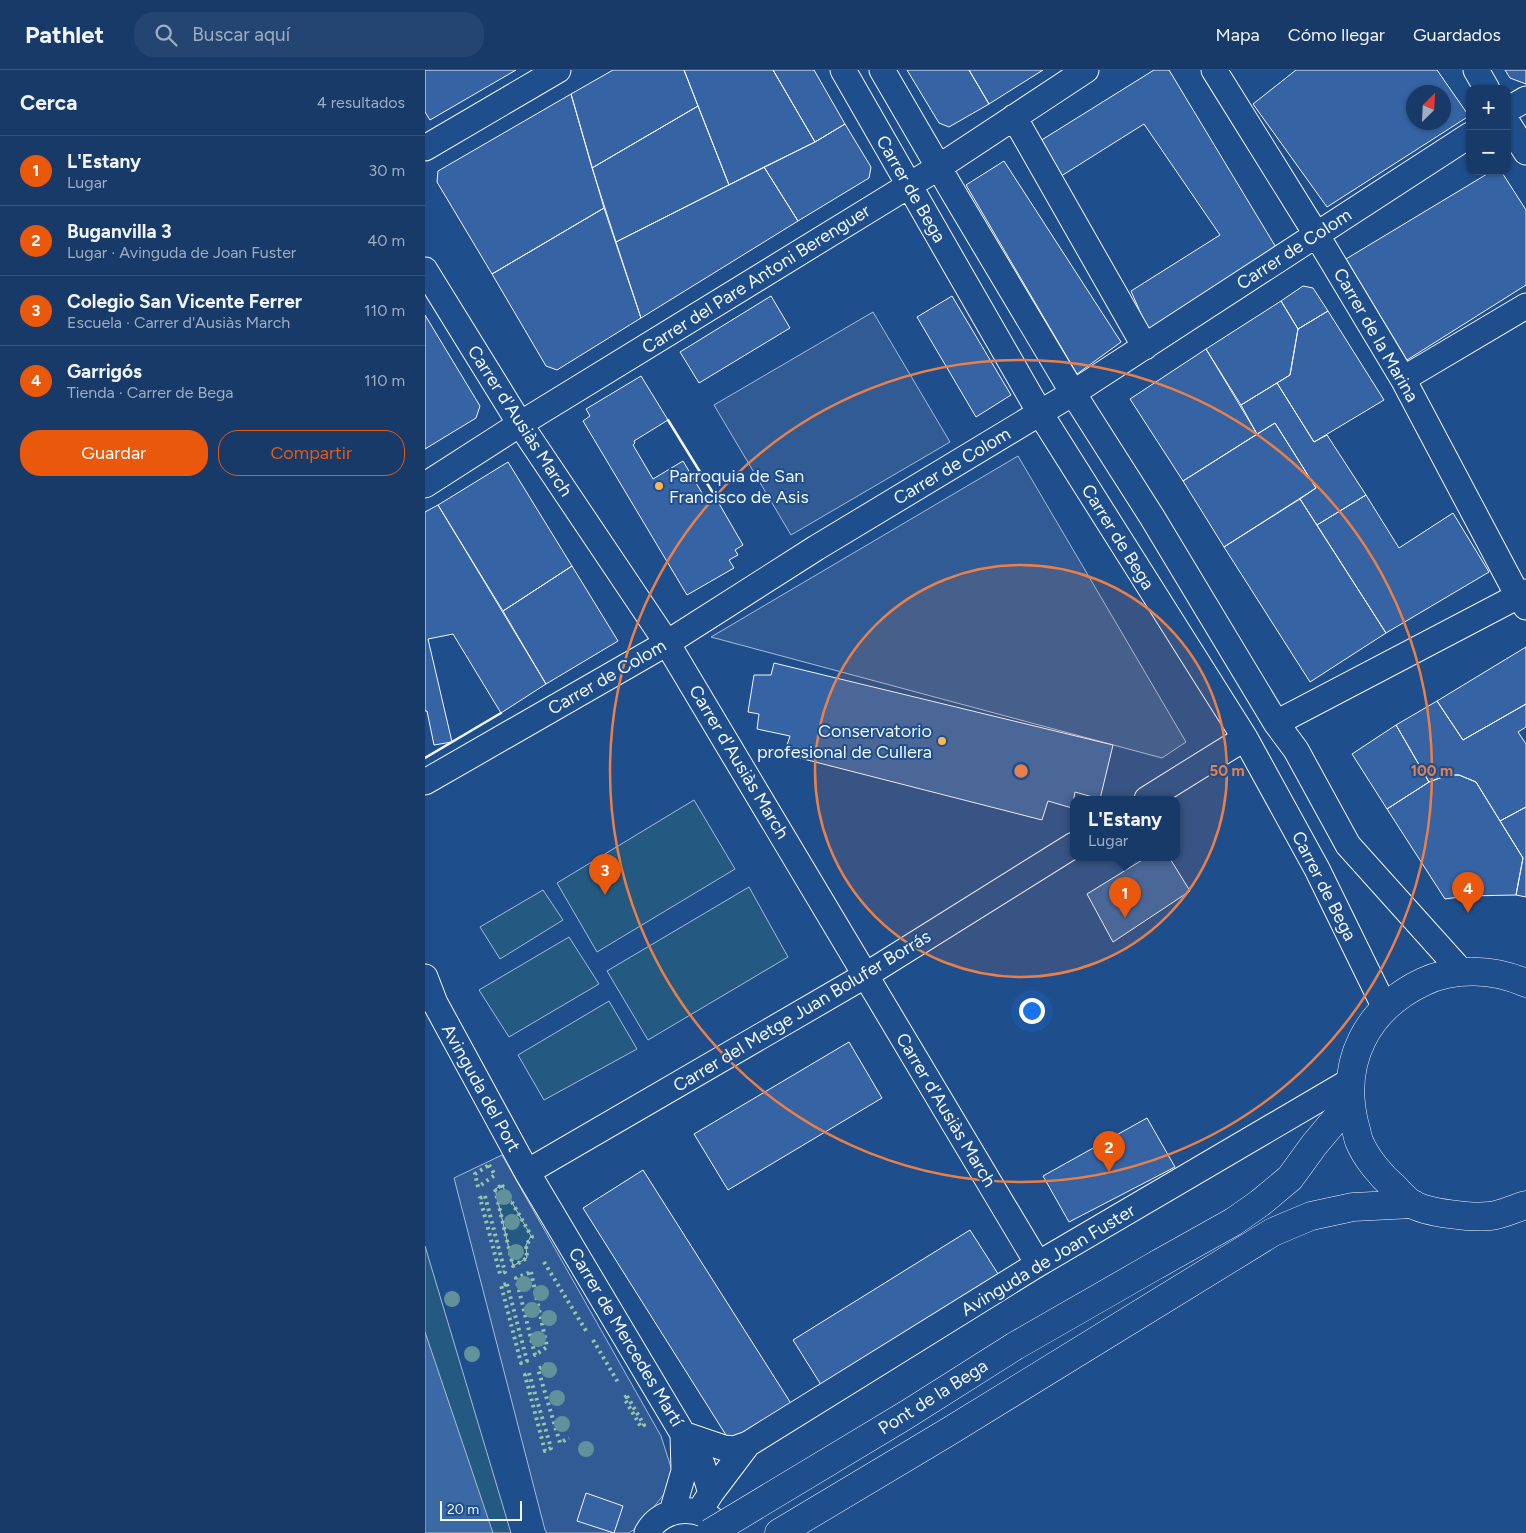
<!DOCTYPE html>
<html lang="es">
<head>
<meta charset="utf-8">
<style>
  body { margin:0; font-family:Figtree,sans-serif; background:#244571; color:#f1f3f6 }
  .controls { position:absolute; right:15px; top:15px; display:grid; overflow:hidden; border-radius:10px; box-shadow:0 1px 4px #0004 }
  .controls button { width:45px; height:45px; display:grid; place-items:center; padding:0; border:0; border-bottom:1px solid #36547d; background:#173a69; color:#f1f3f6; font:25px sans-serif }
  .compass { position:absolute; left:981px; top:15px; width:45px; height:45px; border-radius:50%; background:#173a69; box-shadow:0 1px 4px #0004; rotate:24deg }
  .scale { position:absolute; left:15px; bottom:12px; width:82px; box-sizing:border-box; padding-left:5px; border:2px solid #f2f6ff; border-top:0; font-size:14px; line-height:18px; white-space:nowrap; color:#f2f6ff; -webkit-text-stroke:4px #1f4e8c; paint-order:stroke }
  .you { position:absolute; left:606px; top:940px; width:18px; height:18px; margin:-12px; border:4px solid #fff; border-radius:50%; background:#1a73e8; box-shadow:0 0 0 8px #1a73e833 }
  .badge { display:grid; place-items:center; width:32px; height:32px; border-radius:50%; background:#ea580c; color:#fff; font-size:16px; font-weight:700 }
  .pin { position:absolute; translate:-50% -41px; filter:drop-shadow(0 1px 2px #0008) }
  .pin::after { content:''; position:absolute; top:26px; width:18px; height:15px; background:inherit; clip-path:polygon(0 0,100% 0,50% 100%) }
  .popup { position:absolute; left:645px; top:726px; width:110px; height:65px; box-sizing:border-box; display:grid; place-content:center; border-radius:10px; background:#173a69; filter:drop-shadow(0 1px 4px #0005); font-size:16px; white-space:nowrap; color:#9eadc0 }
  .popup b { font-size:19px; color:#f1f3f6 }
  .popup::after { content:''; position:absolute; left:50%; top:100%; margin-left:-10px; border:10px solid transparent; border-top-color:#173a69 }
  .list { margin:0; padding:0; list-style:none }
  h2 { display:flex; justify-content:space-between; align-items:center; height:65px; margin:0; padding:0 20px; font-size:21px }
  h2 small { font-size:16px; font-weight:400; color:#9eadc0 }
  .list li { display:grid; grid-template-columns:32px 1fr auto; gap:15px; align-items:center; box-sizing:border-box; height:70px; padding:0 20px; border-top:1px solid #36547d }
  .list b { display:block; font-size:19px; white-space:nowrap }
  .list p { margin:0; font-size:16px; white-space:nowrap; color:#9eadc0 }
  .list em { font-size:16px; font-style:normal; color:#9eadc0 }
  .actions { display:flex; gap:10px; padding:15px 20px }
  .actions a { flex:1; padding:11px 0; border:1px solid #ea580c; border-radius:20px; text-align:center; font-size:18px; color:#ea580c }
  .actions .main { background:#ea580c; color:#fff }
  .icon { flex:none; width:28px; height:28px; fill:none; stroke:currentColor; stroke-width:2; stroke-linecap:round; stroke-linejoin:round }
  .map { position:relative; flex:none; width:1101px; height:1463px; overflow:hidden }
  header { display:flex; align-items:center; gap:30px; box-sizing:border-box; height:70px; padding:0 25px; background:#173a69; border-bottom:1px solid #36547d }
  header strong { font-size:24px }
  nav { display:flex; gap:28px; margin-inline-start:auto; font-size:18px }
  .search { width:350px; height:45px; background:#244571; display:flex; align-items:center; gap:12px; box-sizing:border-box; padding:0 18px; border-radius:20px; color:#9eadc0; font-size:19px }
  main { display:flex }
  aside { flex:1; background:#173a69 }
  .map>svg:first-child { display:block }
</style>
</head>
<body>
<header>
<strong>Pathlet</strong>
<div class="search"><svg class="icon" aria-label="search" viewBox="0 0 24 24"><circle cx="10" cy="10" r="6"/><path d="M15 15l6 6"/></svg>Buscar aquí</div>
<nav><a>Mapa</a><a>Cómo llegar</a><a>Guardados</a></nav>
</header>
<main>
<aside>
<h2>Cerca<small>4 resultados</small></h2>
<ul class="list">
<li><span class="badge">1</span><div><b>L'Estany</b><p>Lugar</p></div><em>30 m</em></li>
<li><span class="badge">2</span><div><b>Buganvilla 3</b><p>Lugar · Avinguda de Joan Fuster</p></div><em>40 m</em></li>
<li><span class="badge">3</span><div><b>Colegio San Vicente Ferrer</b><p>Escuela · Carrer d'Ausiàs March</p></div><em>110 m</em></li>
<li><span class="badge">4</span><div><b>Garrigós</b><p>Tienda · Carrer de Bega</p></div><em>110 m</em></li>
</ul>
<div class="actions"><a class="main">Guardar</a><a>Compartir</a></div>
</aside>
<div class="map">
<svg width="1101" height="1463" viewBox="0 0 1101 1463">
  <rect width="100%" height="100%" fill="#1f4e8c"/>
  <path fill="#245a82" stroke="#a8bbd7" d="M269 730 310 799 172 882 132 813Z
    M324 817 363 887 223 970 182 901Z
    M118 820 138 850 75 889 55 857Z
    M144 867 174 914 84 967 54 920Z
    M184 931 212 979 119 1030 93 985Z
    M77 1115 107 1167 101 1175 102 1188 88 1196 70 1119Z
    M0 1176 86 1463H0Z"/>
  <path fill="#305b95" stroke="#a8bbd7" fill-rule="evenodd" d="M448 242 525 372 366 465 289 335Z
    M593 386 761 672 737 688 286 567Z
    M77 1085 236 1366 250 1410 214 1456 204 1463H122L120 1460 29 1108ZM77 1115 106 1166 101 1175 102 1188 88 1196 70 1119Z"/>
  <path fill="#3b69a3" stroke="#a8bbd7" d="M0 1262 68 1463H0Z"/>
  <path fill="#3563a3" stroke="#f2f6ff" fill-rule="evenodd" d="M0 0H91L5 50 0 42Z
    M188 0H259L273 36 167 98 146 24Z
    M259 0H348L390 72 304 115Z
    M348 0H389L420 54 390 72Z
    M482 0H544L564 34 524 57 514 53Z
    M544 0H618L564 34Z
    M729 0H744L852 179 724 262 706 221 795 165 719 54 633 108 615 71Z
    M871 0H1012L1044 46 902 137 828 34ZM988 22H1018V52H988Z
    M1080 0H1101V14L1085 8Z
    M146 24 179 138 67 204 12 112 13 101Z
    M273 36 304 115 191 172 167 98Z
    M420 54 446 97 444 108 373 151 339 97 390 72Z
    M579 91 696 272 652 304 541 115Z
    M339 97 373 151 216 248 191 172Z
    M1067 101H1076L1101 140V215L982 290 921 189Z
    M179 138 216 248 132 300 121 296 67 204Z
    M878 216 888 218 903 241 873 259 856 231Z
    M346 226 365 258 274 313 255 282Z
    M527 226 586 325 551 347 492 247Z
    M856 231 873 259 865 305 816 335 781 279Z
    M903 241 959 330 889 372 852 313 865 305 873 259Z
    M0 245 55 336 51 348 0 379Z
    M781 279 832 364 758 411 705 329Z
    M216 306 243 350 209 371 210 373 208 375 228 409 258 391 280 428 288 423 318 475 310 480 313 485 304 490 309 498 262 525 158 351 165 346 161 339Z
    M852 313 889 372 902 365 941 425 892 455 875 429 891 418 850 353 832 364 816 335Z
    M850 353 891 418 799 477 758 411Z
    M83 392 147 496 78 541 13 435Z
    M941 425 974 478 1028 443 1064 502 961 563 892 455Z
    M875 429 961 563 885 612 799 477Z
    M13 435 121 614 76 643 28 564 3 569 27 672 9 675 2 641H0V442Z
    M147 496 193 571 121 614 78 541Z
    M1101 577V634L1038 670 1012 631Z
    M349 593 688 675 675 729 650 722 647 738 623 731 617 750 359 684 365 666 332 659 334 644 323 642 329 605H346Z
    M1012 631 1038 670 1101 634V657L1093 662 1101 674V737L1075 751 1051 712 1034 705H1023L1004 712 971 655Z
    M971 655 1004 712 962 739 927 684Z
    M1023 705H1034L1051 712 1098 788 1091 825 1042 826 1020 829 962 739 1004 712Z
    M1101 737V827L1091 825 1098 788 1075 751Z
    M722 787H744L765 821 688 872 662 824Z
    M424 972 457 1028 303 1120 269 1064Z
    M722 1048 750 1097 644 1152 618 1106Z
    M218 1100 367 1335 306 1373 158 1138Z
    M545 1160 575 1207 398 1318 368 1270Z
    M161 1423 198 1436 189 1463 152 1451Z"/>
  <g fill="none" stroke-linecap="round" stroke-linejoin="round">
    <g stroke="#f2f6ff" stroke-width="27">
      <path id="street" d="M418 0 615 343 820 668 892 799 960 938
        M457 0 528 122 648 323 727 447 851 653 871 680 923 775 1037 902
        M789 0 891 164 978 309 1093 526 1101 537
        M1051 0 1062 19
        M1082 40 1101 29
        M589 47 720 277
        M1082 52 1101 82
        M0 78 133 0
        M0 200 95 354 242 573 613 1194
        M978 309 1101 236
        M0 415 95 354 514 97 661 0
        M851 653 1101 522
        M0 712 242 573 391 478 648 323 1045 65
        M722 729 820 668
        M0 907 10 933 102 1102 258 1364 259 1401 247 1442
        M102 1102 441 905 649 775
        M258 1364 299 1378 309 1379 323 1374 613 1194 925 1011
        M258 1364 277 1394 286 1423
        M274 1442 286 1423 323 1374
        M222 1463C237 1434 283 1432 298 1463"/>
    </g>
    <g stroke="#f2f6ff" stroke-width="29">
      <path id="secondary" d="M1101 913C1069 899 1030 897 998 912 942 939 915 991 929 1052 931 1058 932 1065 934 1071 941 1088 956 1106 970 1118 975 1123 981 1130 987 1134 1002 1143 1047 1148 1065 1146 1077 1145 1090 1138 1101 1135
        M733 1194 808 1152 835 1133 865 1108 889 1075 925 1032
        M354 1463 523 1362 848 1162 886 1146 928 1137 988 1134"/>
    </g>
    <use href="#street" stroke="#1f4e8c" stroke-width="25"/>
    <use href="#secondary" stroke="#1f4e8c" stroke-width="28"/>
    <g stroke="#f2f6ff" stroke-width="29" stroke-linecap="butt">
      <path id="secondary-bridge" d="M285 1463 481 1345 590 1276 733 1194"/>
    </g>
    <use href="#secondary-bridge" stroke="#1f4e8c" stroke-width="28"/>
    <path stroke="#97c8a6" stroke-width="4" stroke-dasharray="2.5 4" stroke-linecap="butt" d="M64 1095 70 1105 53 1117 50 1104Z
      M77 1115 107 1167 101 1175 102 1188 88 1196 70 1119Z
      M60 1126 80 1202 75 1204 55 1128Z
      M119 1192 163 1264
      M106 1202 122 1277 110 1285 91 1208Z
      M82 1214 102 1291 96 1293 76 1215Z
      M168 1270 194 1314
      M122 1294 113 1299 135 1373 144 1368
      M104 1303 126 1378 120 1381 100 1305Z
      M202 1326 219 1355 216 1357 199 1328Z"/>
    <path stroke="#f2f6ff" stroke-width="2.5" d="M243 350 288 423
      M0 688 76 643"/>
  </g>
  <g fill="#61919a">
    <circle cx="79" cy="1127" r="8"/>
    <circle cx="87" cy="1152" r="8"/>
    <circle cx="91" cy="1182" r="8"/>
    <circle cx="99" cy="1214" r="8"/>
    <circle cx="116" cy="1223" r="8"/>
    <circle cx="27" cy="1229" r="8"/>
    <circle cx="107" cy="1240" r="8"/>
    <circle cx="124" cy="1248" r="8"/>
    <circle cx="113" cy="1269" r="8"/>
    <circle cx="47" cy="1284" r="8"/>
    <circle cx="124" cy="1300" r="8"/>
    <circle cx="132" cy="1328" r="8"/>
    <circle cx="137" cy="1354" r="8"/>
    <circle cx="161" cy="1379" r="8"/>
  </g>
  <circle cx="596" cy="701" r="206" fill="#ea8049" fill-opacity=".12"/>
  <g fill="none" stroke="#ea8049" stroke-width="2.5">
    <circle cx="596" cy="701" r="206"/>
    <circle cx="596" cy="701" r="411"/>
  </g>
  <g fill="#ffb74d" stroke="#1f4e8c" stroke-width="2">
    <circle cx="234" cy="416" r="5"/>
    <circle cx="517" cy="671" r="5"/>
  </g>
  <g text-anchor="middle" stroke-width="4" stroke-linejoin="round" paint-order="stroke">
    <g font-size="18" fill="#f2f6ff" stroke="#1f4e8c">
      <text transform="translate(486 119) rotate(60)" y="6">Carrer de Bega</text>
      <text transform="translate(869 179) rotate(-33)" y="6">Carrer de Colom</text>
      <text transform="translate(331 209) rotate(-32)" y="6">Carrer del Pare Antoni Berenguer</text>
      <text transform="translate(951 265) rotate(60)" y="6">Carrer de la Marina</text>
      <text transform="translate(95 351) rotate(57)" y="6">Carrer d'Ausiàs March</text>
      <text transform="translate(527 396) rotate(-31)" y="6">Carrer de Colom</text>
      <text transform="translate(693 467) rotate(58)" y="6">Carrer de Bega</text>
      <text transform="translate(182 607) rotate(-30)" y="6">Carrer de Colom</text>
      <text transform="translate(314 692) rotate(59)" y="6">Carrer d'Ausiàs March</text>
      <text transform="translate(899 816) rotate(63)" y="6">Carrer de Bega</text>
      <text transform="translate(377 941) rotate(-31)" y="6">Carrer del Metge Juan Bolufer Borrás</text>
      <text transform="translate(56 1018) rotate(61)" y="6">Avinguda del Port</text>
      <text transform="translate(521 1040) rotate(59)" y="6">Carrer d'Ausiàs March</text>
      <text transform="translate(623 1190) rotate(-31)" y="6">Avinguda de Joan Fuster</text>
      <text transform="translate(201 1267) rotate(59)" y="6">Carrer de Mercedes Martí</text>
      <text transform="translate(508 1327) rotate(-32)" y="6">Pont de la Bega</text>
    </g>
    <g font-size="18" fill="#f2f6ff" stroke="#1f4e8c" text-anchor="start">
      <text x="244" y="412">Parroquia de San<tspan x="244" dy="21">Francisco de Asis</tspan></text>
      <text x="507" y="667" text-anchor="end">Conservatorio<tspan x="507" dy="21">profesional de Cullera</tspan></text>
    </g>
  </g>
  <circle cx="596" cy="701" r="8" fill="#ea8049" stroke="#1f4e8c" stroke-width="2.5"/>
  <g font-size="15" text-anchor="middle" font-weight="bold" fill="#ea8049" stroke="#1f4e8c" stroke-width="4" stroke-linejoin="round" paint-order="stroke">
    <text x="802" y="706">50 m</text>
    <text x="1007" y="706">100 m</text>
  </g>
</svg>
<div class="controls">
<button>+</button>
<button>−</button>
</div>
<svg class="compass" viewBox="-18 -18 36 36"><path d="M0-13l5 13h-10z" fill="#e53935"/><path d="M0 13l5-13h-10z" fill="#9eadc0"/></svg>
<div class="scale">20 m</div>
<div class="you"></div>
<div class="pin badge" style="left:700px;top:848px">1</div>
<div class="popup"><b>L'Estany</b>Lugar</div>
<div class="pin badge" style="left:684px;top:1102px">2</div>
<div class="pin badge" style="left:180px;top:825px">3</div>
<div class="pin badge" style="left:1043px;top:843px">4</div>
</div>
</main>
</body>
</html>
